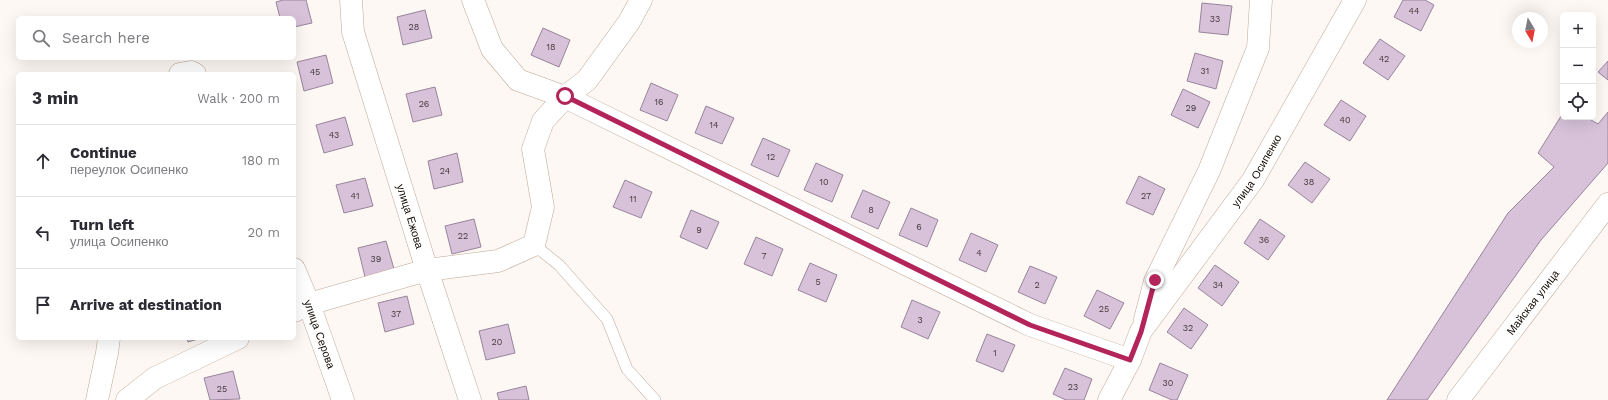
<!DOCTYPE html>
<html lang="en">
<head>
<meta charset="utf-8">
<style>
  body { margin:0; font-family:"Work Sans",sans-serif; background:#f2f2f3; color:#2b2b33 }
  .controls { position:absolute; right:12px; top:12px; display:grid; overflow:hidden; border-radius:6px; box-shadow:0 4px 16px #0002 }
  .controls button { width:36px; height:36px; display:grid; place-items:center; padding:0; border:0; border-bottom:1px solid #e1e1e2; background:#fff; color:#2b2b33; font:20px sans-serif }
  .compass { position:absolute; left:1512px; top:12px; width:36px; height:36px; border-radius:50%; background:#fff; box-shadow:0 4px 16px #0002; rotate:170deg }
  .stop { position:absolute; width:12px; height:12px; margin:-9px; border:3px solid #b2245a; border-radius:50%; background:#fff }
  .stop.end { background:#b2245a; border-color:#fff; box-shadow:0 1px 4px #0008 }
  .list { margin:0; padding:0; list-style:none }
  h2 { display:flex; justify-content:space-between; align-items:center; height:52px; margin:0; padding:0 16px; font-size:17px }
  h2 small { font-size:13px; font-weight:400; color:#7c7c81 }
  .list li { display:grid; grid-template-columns:26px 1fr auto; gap:12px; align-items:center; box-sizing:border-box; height:72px; padding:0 16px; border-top:1px solid #e1e1e2 }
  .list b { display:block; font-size:15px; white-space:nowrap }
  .list p { margin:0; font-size:13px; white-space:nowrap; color:#7c7c81 }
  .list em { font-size:13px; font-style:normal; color:#7c7c81 }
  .icon { flex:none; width:22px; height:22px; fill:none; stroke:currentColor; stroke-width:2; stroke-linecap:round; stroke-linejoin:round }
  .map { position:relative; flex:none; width:1608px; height:400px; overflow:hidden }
  .search { position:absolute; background:#fff; box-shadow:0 4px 16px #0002; left:16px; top:16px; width:280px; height:44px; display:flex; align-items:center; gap:10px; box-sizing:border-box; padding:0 14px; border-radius:6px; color:#7c7c81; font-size:15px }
  .panel { position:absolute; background:#fff; box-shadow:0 4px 16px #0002; left:16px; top:72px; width:280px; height:268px; border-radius:6px }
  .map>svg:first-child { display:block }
</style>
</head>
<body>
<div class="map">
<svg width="1608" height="400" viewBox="0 0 1608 400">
  <rect width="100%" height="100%" fill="#fdf8f4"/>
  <path fill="#d7c2da" stroke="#98849a" d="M283 0H306L312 23 294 27V18H280L276 2Z
    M1403 0H1425L1434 5 1421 31 1394 17Z
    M1202 3 1232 6 1228 35 1199 32Z
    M425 10 432 38 403 45 397 17Z
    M543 28 570 40 559 67 531 55Z
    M1380 39 1405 56 1388 80 1363 63Z
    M1195 53 1223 61 1216 89 1187 81Z
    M326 55 333 83 304 91 297 62Z
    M1608 61V80L1598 72Z
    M651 83 678 95 667 121 640 110Z
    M435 87 442 115 413 122 406 94Z
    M1183 89 1210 102 1198 128 1171 115Z
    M1341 100 1366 116 1350 141 1324 125Z
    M706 106 734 118 722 144 695 133Z
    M1608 112V163L1541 240 1427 400H1387L1508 213 1554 167 1538 153 1563 113V117H1586L1598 124Z
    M345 117 353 145 324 153 316 125Z
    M763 138 790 150 778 177 751 165Z
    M457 153 463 182 434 189 428 161Z
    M1305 162 1330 179 1312 203 1288 185Z
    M816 163 843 175 832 202 804 190Z
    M1139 176 1165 189 1153 215 1126 203Z
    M365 178 373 206 344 213 336 185Z
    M625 180 652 192 641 218 613 207Z
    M863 190 890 202 878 229 851 217Z
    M911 208 938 220 927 247 899 235Z
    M691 210 719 222 707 249 680 237Z
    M474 219 481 247 452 254 445 226Z
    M1260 219 1285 236 1268 260 1244 243Z
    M971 233 998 245 986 272 959 260Z
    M756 237 783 249 772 276 744 264Z
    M386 241 394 269 365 277 358 248Z
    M810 263 837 275 826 302 798 290Z
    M1215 265 1239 282 1222 306 1198 288Z
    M1030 266 1057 277 1045 304 1018 292Z
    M1097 290 1124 303 1110 329 1084 316Z
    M407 296 414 324 385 332 378 303Z
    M912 300 940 312 928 339 901 327Z
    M1184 308 1208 325 1191 349 1167 332Z
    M508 324 515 353 486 360 479 331Z
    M987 334 1015 345 1003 372 976 361Z
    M187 338H201L188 342Z
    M1160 363 1188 375 1177 400H1172L1149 390Z
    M1065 368 1092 379 1084 400H1066L1053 394Z
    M233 371 240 399 210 400 204 378Z
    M526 386 529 400H499L497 393Z"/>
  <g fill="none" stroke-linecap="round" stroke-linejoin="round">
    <g stroke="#c1a895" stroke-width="12">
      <path id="lane" d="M534 245 559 265 607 319 627 369 655 400"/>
    </g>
    <g stroke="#c1a895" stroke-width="23">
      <g id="street">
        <path id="s1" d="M351 0 353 32 427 270 470 400"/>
        <path d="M473 0 492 49 518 80 565 97 1030 325 1130 360"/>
        <path d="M180 74 191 72 195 74"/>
        <path id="s2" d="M294 269 309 304 343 400"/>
        <path d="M294 311 309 304 427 270 498 261 534 245 543 207 533 149 543 121 565 97 587 80 629 22 641 0"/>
        <path d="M1145 319 1155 281 1209 171 1258 48 1261 0"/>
        <path d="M97 400 107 353 109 338"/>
        <path d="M127 400 155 378 238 338"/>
        <path id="s3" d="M1109 400 1130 360 1141 331 1253 180 1355 0"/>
        <path id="s4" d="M1458 400 1608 204"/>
      </g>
    </g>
    <use href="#lane" stroke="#fff" stroke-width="11"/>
    <use href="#street" stroke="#fff" stroke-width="22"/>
  </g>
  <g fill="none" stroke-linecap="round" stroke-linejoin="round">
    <path stroke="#b2245a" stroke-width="5" d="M565 96 1030 325 1130 360 1141 332 1155 280"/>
  </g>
  <g text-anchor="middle" stroke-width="4" stroke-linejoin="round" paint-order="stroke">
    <g font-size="9" fill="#44393a">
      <text x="1414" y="14">44</text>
      <text x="1215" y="22">33</text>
      <text x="414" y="30">28</text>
      <text x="551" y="50">18</text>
      <text x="1384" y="62">42</text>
      <text x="1205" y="74">31</text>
      <text x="315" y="75">45</text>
      <text x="659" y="105">16</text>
      <text x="424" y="107">26</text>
      <text x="1191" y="111">29</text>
      <text x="1345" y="123">40</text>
      <text x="714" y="128">14</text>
      <text x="334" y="138">43</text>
      <text x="771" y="160">12</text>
      <text x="445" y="174">24</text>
      <text x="824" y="185">10</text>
      <text x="1309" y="185">38</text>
      <text x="355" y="199">41</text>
      <text x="1146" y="199">27</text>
      <text x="633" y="202">11</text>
      <text x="871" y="213">8</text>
      <text x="919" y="230">6</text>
      <text x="699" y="233">9</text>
      <text x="463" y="239">22</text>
      <text x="1264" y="243">36</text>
      <text x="979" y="256">4</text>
      <text x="764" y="259">7</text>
      <text x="376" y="262">39</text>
      <text x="818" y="285">5</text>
      <text x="1037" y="288">2</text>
      <text x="1218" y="288">34</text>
      <text x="1104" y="312">25</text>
      <text x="396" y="317">37</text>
      <text x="920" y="323">3</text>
      <text x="1188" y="331">32</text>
      <text x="497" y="345">20</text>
      <text x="995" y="356">1</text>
      <text x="1168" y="386">30</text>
      <text x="1073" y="390">23</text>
      <text x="222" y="392">25</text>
    </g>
    <g font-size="11" fill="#130b05" stroke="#fff">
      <text dy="4" stroke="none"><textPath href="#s3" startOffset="274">улица Осипенко</textPath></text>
      <text dy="4" stroke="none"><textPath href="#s1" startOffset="225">улица Ежова</textPath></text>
      <text dy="4" stroke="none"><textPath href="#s4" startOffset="123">Майская улица</textPath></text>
      <text dy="4" stroke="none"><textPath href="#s2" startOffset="70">улица Серова</textPath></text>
    </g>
  </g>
</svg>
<div class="controls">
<button>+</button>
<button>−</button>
<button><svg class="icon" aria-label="locate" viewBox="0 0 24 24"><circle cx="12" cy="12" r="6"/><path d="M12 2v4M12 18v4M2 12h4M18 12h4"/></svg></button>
</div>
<svg class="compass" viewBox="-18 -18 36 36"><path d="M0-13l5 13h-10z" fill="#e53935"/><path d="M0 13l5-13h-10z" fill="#7c7c81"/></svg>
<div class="stop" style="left:565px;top:96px"></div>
<div class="stop end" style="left:1155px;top:280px"></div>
<div class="search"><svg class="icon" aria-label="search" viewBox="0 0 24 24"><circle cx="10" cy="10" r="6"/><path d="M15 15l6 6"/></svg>Search here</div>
<section class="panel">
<h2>3 min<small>Walk · 200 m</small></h2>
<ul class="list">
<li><svg class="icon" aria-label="ahead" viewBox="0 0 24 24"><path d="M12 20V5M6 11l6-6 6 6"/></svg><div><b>Continue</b><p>переулок Осипенко</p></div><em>180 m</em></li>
<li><svg class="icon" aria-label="left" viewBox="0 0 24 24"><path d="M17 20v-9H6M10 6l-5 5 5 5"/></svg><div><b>Turn left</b><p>улица Осипенко</p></div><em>20 m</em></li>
<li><svg class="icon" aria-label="arrive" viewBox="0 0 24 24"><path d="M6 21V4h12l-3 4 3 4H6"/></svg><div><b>Arrive at destination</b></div></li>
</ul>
</section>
</div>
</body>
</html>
